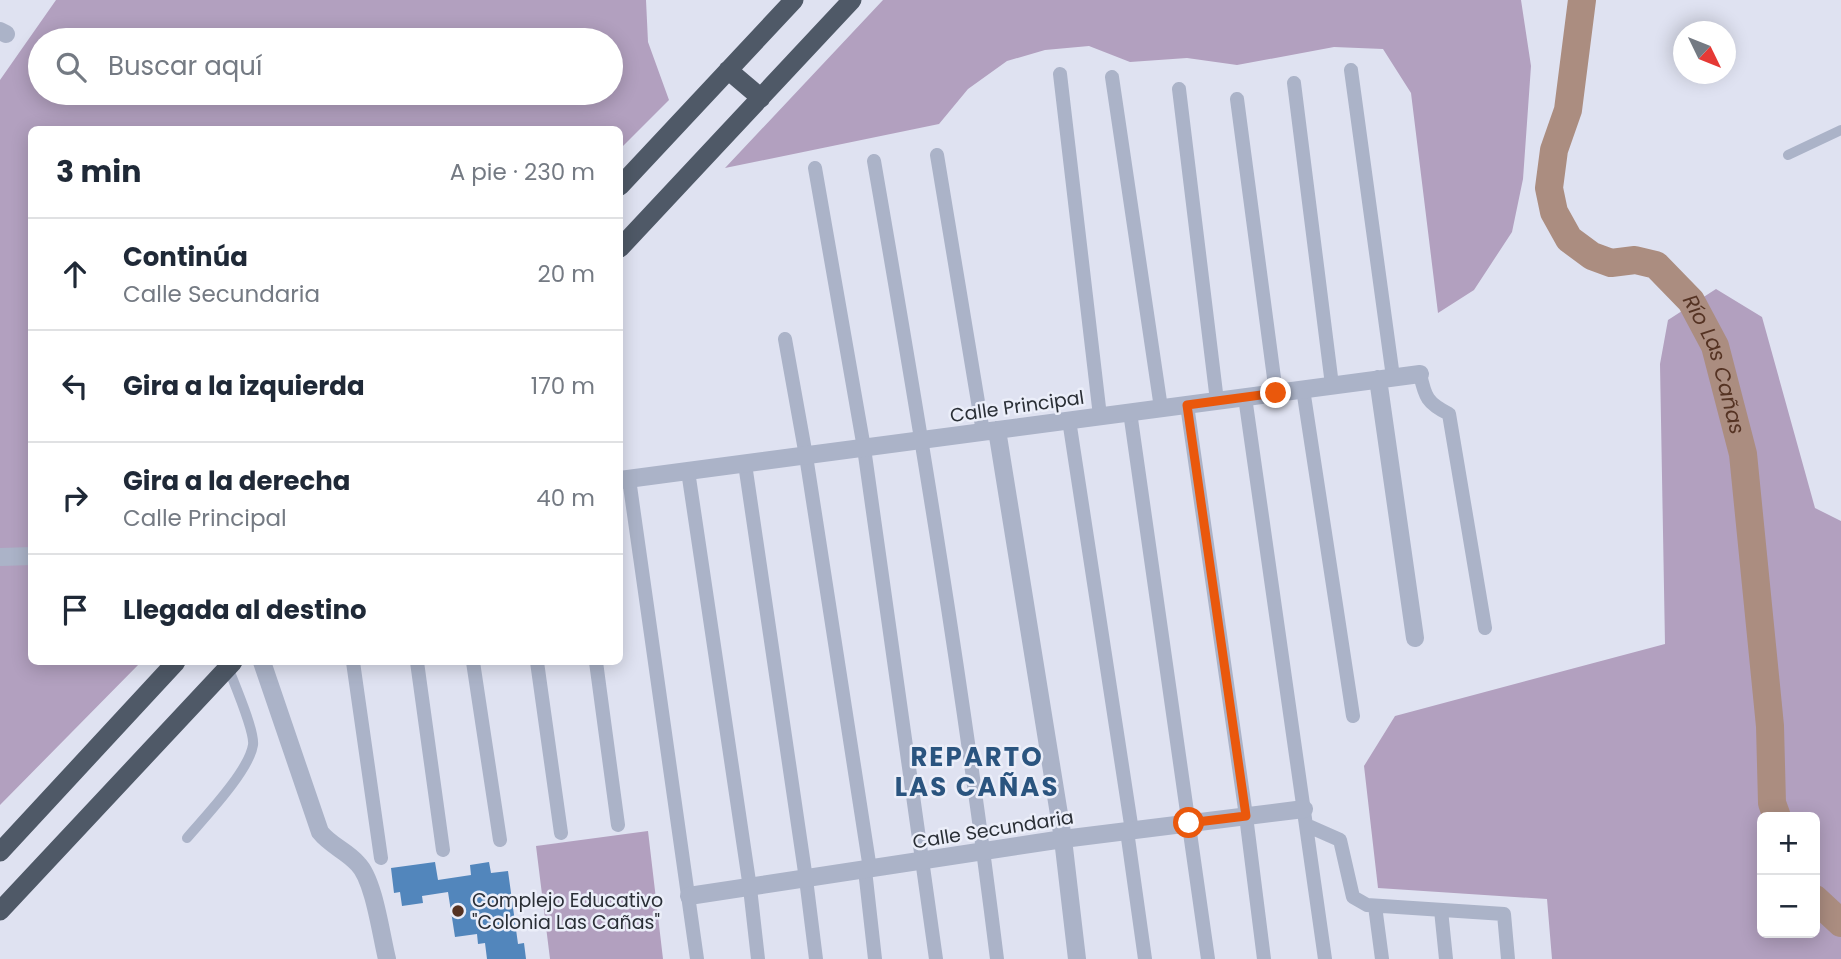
<!DOCTYPE html>
<html lang="es">
<head>
<meta charset="utf-8">
<style>
  body { margin:0; font-family:Poppins,sans-serif; background:#f6f6f7; color:#1f2937 }
  .controls { position:absolute; right:21px; bottom:21px; display:grid; overflow:hidden; border-radius:10px; box-shadow:0 4px 18px #0003 }
  .controls button { width:63px; height:63px; display:grid; place-items:center; padding:0; border:0; border-bottom:2px solid #e0e1e3; background:#fff; color:#1f2937; font:35px sans-serif }
  .compass { position:absolute; left:1673px; top:21px; width:63px; height:63px; border-radius:50%; background:#fff; box-shadow:0 4px 18px #0003; rotate:133deg }
  .stop { position:absolute; width:21px; height:21px; margin:-16px; border:5px solid #ea580c; border-radius:50%; background:#fff }
  .stop.end { background:#ea580c; border-color:#fff; box-shadow:0 2px 7px #0008 }
  .list { margin:0; padding:0; list-style:none }
  h2 { display:flex; justify-content:space-between; align-items:center; height:91px; margin:0; padding:0 28px; font-size:30px }
  h2 small { font-size:23px; font-weight:400; color:#747a83 }
  .list li { display:grid; grid-template-columns:46px 1fr auto; gap:21px; align-items:center; box-sizing:border-box; height:112px; padding:0 28px; border-top:2px solid #e0e1e3 }
  .list b { display:block; font-size:26px; white-space:nowrap }
  .list p { margin:0; font-size:23px; white-space:nowrap; color:#747a83 }
  .list em { font-size:23px; font-style:normal; color:#747a83 }
  .icon { flex:none; width:38px; height:38px; fill:none; stroke:currentColor; stroke-width:2; stroke-linecap:round; stroke-linejoin:round }
  .map { position:relative; flex:none; width:1841px; height:959px; overflow:hidden }
  .search { position:absolute; background:#fff; box-shadow:0 4px 18px #0003; left:28px; top:28px; width:595px; height:77px; display:flex; align-items:center; gap:18px; box-sizing:border-box; padding:0 24px; border-radius:38px; color:#747a83; font-size:26px }
  .panel { position:absolute; background:#fff; box-shadow:0 4px 18px #0003; left:28px; top:126px; width:595px; height:539px; border-radius:10px }
  .map>svg:first-child { display:block }
</style>
</head>
<body>
<div class="map">
<svg width="1841" height="959" viewBox="0 0 1841 959">
  <rect width="100%" height="100%" fill="#dfe2f1"/>
  <path fill="#b2a0bf" fill-rule="evenodd" d="M56 0H646L648 42 669 100 620 149V130H32V662H141L0 805V80ZM40 40H611V93H40Z
    M883 0H1521L1531 66 1523 179 1512 232 1474 290 1438 313 1411 93 1383 49 1334 47 1237 65 1187 58 1130 62 1089 46 1045 50 1007 61 968 89 939 124 725 168Z
    M1716 289 1762 317 1815 508 1841 521V959H1552L1547 899 1378 888 1364 766 1395 716 1665 644 1660 364 1668 320ZM1762 817H1815V933H1762Z
    M648 831 663 959H550L536 846Z"/>
  <g fill="none" stroke-linecap="round" stroke-linejoin="round">
    <g stroke="#ab8d80" stroke-width="28">
      <path id="s1" d="M1582 0 1568 110 1554 150 1549 188 1554 212 1569 239 1592 256 1611 263 1635 260 1656 265 1691 301 1715 346 1743 454 1770 726 1772 803 1777 817"/>
      <path d="M1815 899 1841 923"/>
    </g>
  </g>
  <path fill="#5286bc" d="M435 862 438 880 471 875 470 865 489 862 491 873 508 871 518 944 524 943 526 959H487L485 943 478 944 477 934 455 937 448 892 422 896 423 903 402 906 400 892 394 893 391 868Z"/>
  <g fill="none" stroke-linecap="round" stroke-linejoin="round">
    <path stroke="#abb3c8" stroke-width="10" d="M1788 155 1841 130
      M187 838C205 817 249 771 253 745 255 731 234 683 228 667"/>
    <path stroke="#abb3c8" stroke-width="14" d="M1351 70 1393 377
      M1060 74 1100 416
      M1112 77 1161 408
      M1294 83 1332 385
      M1179 89 1217 401
      M1237 99 1276 393
      M937 155 983 432
      M874 161C920 426 964 692 997 959
      M815 168 864 448 936 959
      M785 339 806 456 870 869
      M1420 374C1425 397 1427 403 1449 414L1485 628
      M1303 389 1353 716
      M1245 397 1325 959
      M1187 405 1246 816 1264 959
      M1130 412 1208 959
      M1069 420 1132 831
      M745 464 806 879 816 959
      M688 471 750 888 758 959
      M629 479 697 959
      M353 662 381 858
      M417 662 443 850
      M473 662 500 840
      M537 662 561 833
      M596 662 618 825
      M1306 825 1340 840 1353 897 1367 905 1504 914 1508 959
      M1127 831 1145 959
      M865 870 875 959
      M1375 906 1382 959
      M1441 910 1446 959"/>
    <path stroke="#abb3c8" stroke-width="18" d="M0 31 6 34
      M1378 379 1415 638
      M997 430 1063 839 1077 959
      M620 480 1420 374
      M0 557 32 556
      M262 662 320 832C331 846 347 851 358 864 374 880 381 935 387 959
      M689 896 1063 839 1304 809"/>
    <path stroke="#4f5967" stroke-width="19" d="M728 70 761 98
      M620 186 794 0
      M620 248 852 0
      M0 852 176 662
      M0 911 233 662"/>
  </g>
  <g fill="none" stroke-linecap="round" stroke-linejoin="round">
    <path stroke="#ea580c" stroke-width="9" d="M1189 823 1246 816 1187 405 1276 393"/>
  </g>
  <circle fill="#553323" stroke="#ebeef9" stroke-width="2.5" cx="458" cy="911" r="7"/>
  <g text-anchor="middle" stroke-width="5" stroke-linejoin="round" paint-order="stroke">
    <g font-size="19" fill="#2a2f36" stroke="#ebeef9">
      <text transform="translate(1017 406) rotate(-8)" y="7">Calle Principal</text>
      <text transform="translate(993 829) rotate(-9)" y="7">Calle Secundaria</text>
    </g>
    <g font-size="19" fill="#2a2f36" stroke="#ebeef9" text-anchor="start">
      <text x="472" y="907">Complejo Educativo<tspan x="472" dy="22">"Colonia Las Cañas"</tspan></text>
    </g>
    <g font-size="21" font-style="italic" fill="#553323" stroke="#ebeef9">
      <text dy="7" stroke="none"><textPath href="#s1" startOffset="460">Río Las Cañas</textPath></text>
    </g>
    <g font-size="26" font-weight="bold" letter-spacing="2" fill="#2a547f" stroke="#ebeef9">
      <text x="977" y="766">REPARTO<tspan x="977" dy="30">LAS CAÑAS</tspan></text>
    </g>
  </g>
</svg>
<div class="controls">
<button>+</button>
<button>−</button>
</div>
<svg class="compass" viewBox="-18 -18 36 36"><path d="M0-13l5 13h-10z" fill="#e53935"/><path d="M0 13l5-13h-10z" fill="#747a83"/></svg>
<div class="stop" style="left:1189px;top:823px"></div>
<div class="stop end" style="left:1276px;top:393px"></div>
<div class="search"><svg class="icon" aria-label="search" viewBox="0 0 24 24"><circle cx="10" cy="10" r="6"/><path d="M15 15l6 6"/></svg>Buscar aquí</div>
<section class="panel">
<h2>3 min<small>A pie · 230 m</small></h2>
<ul class="list">
<li><svg class="icon" aria-label="ahead" viewBox="0 0 24 24"><path d="M12 20V5M6 11l6-6 6 6"/></svg><div><b>Continúa</b><p>Calle Secundaria</p></div><em>20 m</em></li>
<li><svg class="icon" aria-label="left" viewBox="0 0 24 24"><path d="M17 20v-9H6M10 6l-5 5 5 5"/></svg><div><b>Gira a la izquierda</b></div><em>170 m</em></li>
<li><svg class="icon" aria-label="right" viewBox="0 0 24 24"><path d="M7 20v-9h11M14 6l5 5-5 5"/></svg><div><b>Gira a la derecha</b><p>Calle Principal</p></div><em>40 m</em></li>
<li><svg class="icon" aria-label="arrive" viewBox="0 0 24 24"><path d="M6 21V4h12l-3 4 3 4H6"/></svg><div><b>Llegada al destino</b></div></li>
</ul>
</section>
</div>
</body>
</html>
